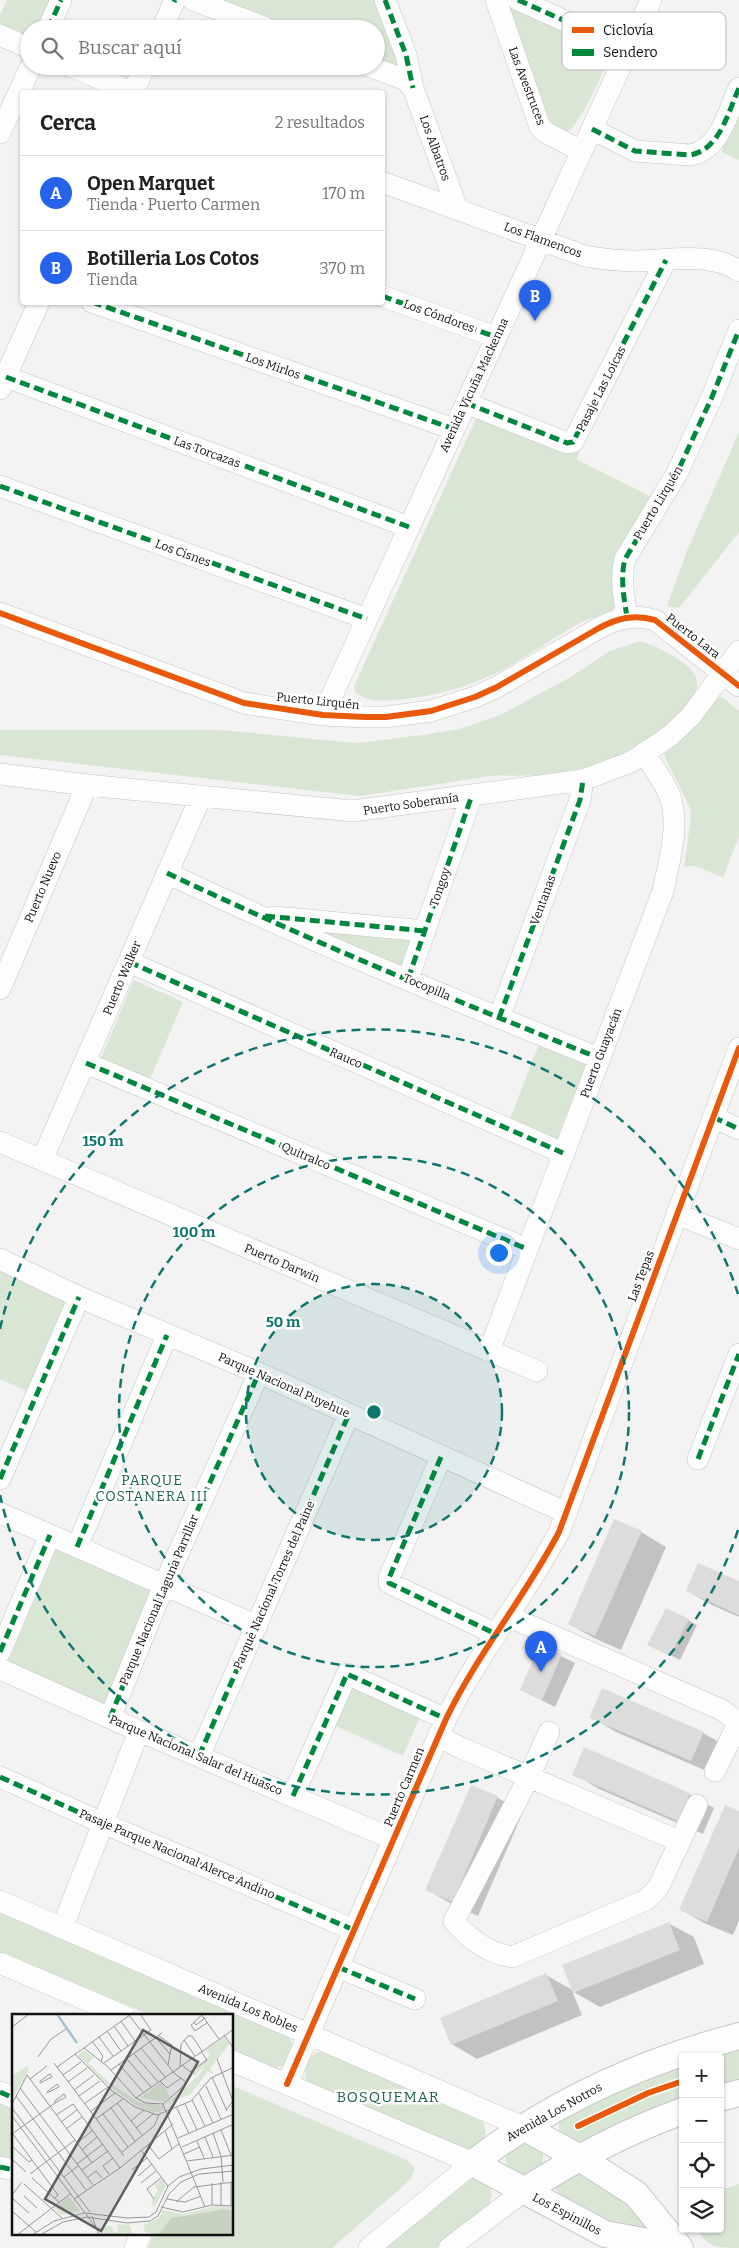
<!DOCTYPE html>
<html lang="es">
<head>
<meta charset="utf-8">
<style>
  body { margin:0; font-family:Bitter,serif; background:#f6f6f6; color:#202124 }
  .controls { position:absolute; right:15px; bottom:15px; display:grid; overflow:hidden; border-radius:5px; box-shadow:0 1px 4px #0004 }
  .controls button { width:45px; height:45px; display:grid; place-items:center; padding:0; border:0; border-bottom:1px solid #e0e0e0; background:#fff; color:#202124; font:25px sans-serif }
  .you { position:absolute; left:498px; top:1252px; width:18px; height:18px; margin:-12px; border:4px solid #fff; border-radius:50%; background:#1a73e8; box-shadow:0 0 0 8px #1a73e833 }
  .badge { display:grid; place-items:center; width:32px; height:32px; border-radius:50%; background:#2563eb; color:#fff; font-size:16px; font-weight:700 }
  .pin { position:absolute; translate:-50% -41px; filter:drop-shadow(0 1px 2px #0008) }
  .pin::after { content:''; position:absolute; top:26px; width:18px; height:15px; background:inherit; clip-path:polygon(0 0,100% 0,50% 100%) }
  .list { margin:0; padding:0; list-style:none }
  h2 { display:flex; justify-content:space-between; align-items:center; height:65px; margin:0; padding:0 20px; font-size:21px }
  h2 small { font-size:16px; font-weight:400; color:#757577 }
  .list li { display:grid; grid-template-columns:32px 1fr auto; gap:15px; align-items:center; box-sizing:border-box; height:75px; padding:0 20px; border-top:1px solid #e0e0e0 }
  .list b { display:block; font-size:19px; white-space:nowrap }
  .list p { margin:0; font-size:16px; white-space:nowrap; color:#757577 }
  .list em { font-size:16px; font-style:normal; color:#757577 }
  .icon { flex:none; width:28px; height:28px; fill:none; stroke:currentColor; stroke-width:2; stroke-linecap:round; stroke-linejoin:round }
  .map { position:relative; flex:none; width:739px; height:2248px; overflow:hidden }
  .search { position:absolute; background:#fff; box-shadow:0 1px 4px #0004; left:20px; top:20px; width:365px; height:55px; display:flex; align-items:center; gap:12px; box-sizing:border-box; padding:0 18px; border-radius:28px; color:#757577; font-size:19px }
  .panel { position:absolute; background:#fff; box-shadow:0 1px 4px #0004; left:20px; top:90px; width:365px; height:215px; border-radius:5px }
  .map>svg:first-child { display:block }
</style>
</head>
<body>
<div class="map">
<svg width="739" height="2248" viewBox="0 0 739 2248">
  <rect width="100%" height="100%" fill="#f3f3f4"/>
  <path fill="#dae6d4" d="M7 0H53L40 29H29V41L0 29V15Z
    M216 0H380L400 67 376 61V29H292Z
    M507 1 609 50C611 61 580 123 570 130 563 134 558 131 552 129Z
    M739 102V160L722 152 724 135Z
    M480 410 579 452 577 460 656 499 615 608C605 616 592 617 580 623 555 636 533 653 508 667 473 686 434 697 395 700 381 701 365 702 355 692L354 686Z
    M739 432V532L679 608 667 606 686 553Z
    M640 641C655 646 695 663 697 681 702 713 622 757 596 765 569 772 525 778 498 775L360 796 0 755V730H221L356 743 422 735 460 729 500 715 569 678 610 651Z
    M719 697H722L739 711V836L723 878 696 866 684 867 691 816 690 807 665 758V751L685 733Z
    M287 922 414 936 406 965 400 967Z
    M134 980 183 1002 148 1084 101 1058Z
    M540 1041 588 1060 556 1142 508 1124Z
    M0 1268 63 1297 68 1306 31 1393 0 1379Z
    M56 1547 152 1590 105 1705 5 1660Z
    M349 1685 420 1717 403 1756 329 1723Z
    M0 1913 289 2037 293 2046 285 2065 272 2068 233 2051 232 2016 150 2015 0 1952Z
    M739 2042V2081L720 2087V2057H688Z
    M318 2052 333 2054 483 2122C490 2141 483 2144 468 2153L309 2084C301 2072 306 2058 318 2052Z
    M683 2059V2099L580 2144 559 2131V2119Z
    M233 2086 407 2160 414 2167V2171L410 2180 332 2248H148L154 2234H232Z
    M0 2097 14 2103V2165L0 2162Z
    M523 2137 543 2149V2164L523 2177 507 2167 505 2152Z
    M577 2172 625 2200 645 2223 644 2228 605 2223 560 2195 555 2188V2182Z
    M476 2175 490 2185 492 2195 489 2206 436 2248H383L455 2186Z
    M739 2184V2248C723 2248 703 2248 699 2229H720V2190Z"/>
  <path fill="#0003" d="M641 1532 666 1547 621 1650 594 1638 569 1624Z
    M739 1583V1617L712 1605 687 1591Z
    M688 1620 697 1625 680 1660 658 1649Z
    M541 1646 575 1663 555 1707 521 1690Z
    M591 1717 703 1733 728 1747 716 1775 616 1732Z
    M574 1774 689 1794 714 1808 703 1834 599 1789Z
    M471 1786 498 1798 523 1812 478 1916 452 1904 427 1890Z
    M739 1812V1921L733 1935 706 1924 681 1910Z
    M668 1923 694 1937 704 1964 600 2007 572 1991 582 2015 477 2059 452 2044 546 1975 574 1991Z"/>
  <path fill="#dcdcdc" d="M614 1519 642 1531 595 1636 568 1624Z
    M698 1563 739 1581V1615L686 1591Z
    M666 1608 689 1619 670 1656 647 1645Z
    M540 1644 562 1654 542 1700 520 1690Z
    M602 1688 704 1732 691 1761 589 1718Z
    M584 1747 690 1793 678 1821 572 1775Z
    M471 1785 498 1796 453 1902 425 1890Z
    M725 1805 739 1811V1848L707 1922 679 1910Z
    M669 1922 680 1950 573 1993 562 1965Z
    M546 1973 558 2001 451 2045 440 2018Z"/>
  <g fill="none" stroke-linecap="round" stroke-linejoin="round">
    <g stroke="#c4c4c5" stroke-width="22">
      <path id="minor" d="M193 0 269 29
        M385 0 406 55 413 88
        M496 0 540 127 547 133 581 151
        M518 0 628 49
        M48 29 61 0
        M162 29 175 0
        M0 35 29 48
        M70 66 131 92
        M368 66 406 80 413 88 457 208
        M133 92 145 66
        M592 129 635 151 690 155C720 150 728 112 739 88
        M0 133 31 66
        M382 182 585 256C602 259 618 261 636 261 668 261 710 251 739 271
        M382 296 496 337
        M92 302 454 429
        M6 377 409 527
        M0 389 39 302
        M466 403 567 443 573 442 666 260
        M0 486 367 619
        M0 613 244 703 323 715 365 717H386L431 711 475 697 497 687 599 628C618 618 634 614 655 620L739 686
        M627 617C624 598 620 578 625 559L677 473 712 397 739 330
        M323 715 651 0
        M0 774 87 785 353 811 583 780 631 762 670 736 691 716 739 651
        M167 873C308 940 454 1000 599 1058
        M275 917 425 931
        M129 962 563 1153
        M408 979 472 795
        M0 989 87 785
        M499 1018 580 800 583 780
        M86 1063 527 1249
        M713 1117 739 1129
        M0 1142 537 1371
        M42 1160 201 796
        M677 1214 739 1239
        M0 1259 79 1297 259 1373 567 1513
        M489 1351 663 891C669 861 681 824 669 794 663 780 653 767 645 754
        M441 1457 389 1578V1583L496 1634
        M698 1459 739 1354
        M0 1479 79 1297
        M0 1513 257 1626
        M77 1547 167 1335
        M508 1616 722 1710 735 1720V1730L715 1771
        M0 1652 50 1535
        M0 1669 139 1731 393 1839
        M110 1718 164 1585 259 1373
        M549 1732 529 1777 454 1921C469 1939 488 1953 512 1957L646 1900 658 1888 697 1805
        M438 1736 461 1748 679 1841
        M199 1756 349 1414
        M0 1777 105 1824 354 1930
        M293 1796 347 1674 446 1719
        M0 1901 523 2127
        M62 1928 139 1731
        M0 1963 124 2016
        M338 1967 415 1999
        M232 2061 473 2163
        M287 2084 446 1719C478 1653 525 1597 559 1532L739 1048
        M0 2092 14 2098
        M0 2167 14 2170
        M135 2248 141 2234
        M369 2248 473 2163
        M449 2248 524 2191"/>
    </g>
    <g stroke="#c4c4c5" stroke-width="28">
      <path id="major" d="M720 2098 739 2093
        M523 2127 580 2158 636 2194 680 2248
        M524 2191C574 2159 627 2131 683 2111
        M667 2248 648 2242 605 2234 473 2163C552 2102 643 2061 739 2036"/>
    </g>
    <use href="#minor" stroke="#fdfdfd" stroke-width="21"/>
    <use href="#major" stroke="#fdfdfd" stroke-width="26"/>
    <path stroke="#00873e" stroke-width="5" stroke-dasharray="10 5" stroke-linecap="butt" d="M385 0 406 55 413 88
      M518 0 628 49
      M174 2 175 0
      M48 29 61 0
      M592 129 635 151 690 155C720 150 728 112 739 88
      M382 296 496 337
      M92 302 454 429
      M6 377 409 527
      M466 403 567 443 573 442 666 260
      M0 486 367 619
      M627 617C624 598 620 578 625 559L677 473 712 397 739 330
      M167 873C308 940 454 1000 599 1058
      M265 916 425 931
      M129 962 563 1153
      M408 979 472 795
      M499 1018 580 800 583 780
      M86 1063 527 1249
      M713 1117 739 1129
      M441 1457 389 1578V1583L496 1634
      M698 1459 739 1354
      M0 1479 79 1297
      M77 1547 167 1335
      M0 1652 50 1535
      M110 1718 164 1585 259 1373
      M199 1756 349 1414
      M0 1777 105 1824 354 1930
      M293 1796 347 1674 446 1719
      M338 1967 415 1999
      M0 2092 14 2098
      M0 2167 14 2170"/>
    <g stroke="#fff" stroke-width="9">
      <path id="cycleway" d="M0 613 244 703 323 715 365 717H386L431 711 475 697 497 687 599 628C618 618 634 614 655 620L739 686
        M287 2084 446 1719C478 1653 525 1597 559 1532L739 1048
        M578 2126 648 2093 683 2081"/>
    </g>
    <use href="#cycleway" stroke="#e8590c" stroke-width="6"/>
  </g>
  <circle cx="374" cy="1412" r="128" fill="#0f766e" fill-opacity=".12"/>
  <g fill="none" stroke="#0f766e" stroke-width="2.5" stroke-dasharray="9 6">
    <circle cx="374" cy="1412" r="128"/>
    <circle cx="374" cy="1412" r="255"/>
    <path d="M738 1530A383 383 0 0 1 0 1495M0 1329A383 383 0 0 1 738 1294"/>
  </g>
  <g text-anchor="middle" stroke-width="5" stroke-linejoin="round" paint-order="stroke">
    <g font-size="12" fill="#101011" stroke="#fff">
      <text transform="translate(527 86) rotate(69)" y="4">Las Avestruces</text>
      <text transform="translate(435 148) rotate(70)" y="4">Los Albatros</text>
      <text transform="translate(543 240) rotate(20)" y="4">Los Flamencos</text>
      <text transform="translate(439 316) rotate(20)" y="4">Los Cóndores</text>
      <text transform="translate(273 366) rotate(19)" y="4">Los Mirlos</text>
      <text transform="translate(474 385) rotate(-65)" y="4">Avenida Vicuña Mackenna</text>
      <text transform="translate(601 389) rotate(-63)" y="4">Pasaje Las Loicas</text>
      <text transform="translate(207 452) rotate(20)" y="4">Las Torcazas</text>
      <text transform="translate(658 503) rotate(-59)" y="4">Puerto Lirquén</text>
      <text transform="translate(183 553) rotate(20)" y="4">Los Cisnes</text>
      <text transform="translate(693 636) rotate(38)" y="4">Puerto Lara</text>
      <text transform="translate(318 701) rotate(6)" y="4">Puerto Lirquén</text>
      <text transform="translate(411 804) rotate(-8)" y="4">Puerto Soberanía</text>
      <text transform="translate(43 887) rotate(-67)" y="4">Puerto Nuevo</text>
      <text transform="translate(440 887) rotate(-71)" y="4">Tongoy</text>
      <text transform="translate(543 900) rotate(-70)" y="4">Ventanas</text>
      <text transform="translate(122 978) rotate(-67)" y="4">Puerto Walker</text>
      <text transform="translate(427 987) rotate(23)" y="4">Tocopilla</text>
      <text transform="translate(601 1053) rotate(-69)" y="4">Puerto Guayacán</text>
      <text transform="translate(346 1058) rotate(24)" y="4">Rauco</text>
      <text transform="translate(306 1156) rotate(23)" y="4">Quitralco</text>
      <text transform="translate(282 1263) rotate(23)" y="4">Puerto Darwin</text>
      <text transform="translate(641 1276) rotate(-69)" y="4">Las Tepas</text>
      <text transform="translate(284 1385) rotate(24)" y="4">Parque Nacional Puyehue</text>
      <text transform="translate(274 1585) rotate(-66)" y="4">Parque Nacional Torres del Paine</text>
      <text transform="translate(159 1600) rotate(-67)" y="4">Parque Nacional Laguna Parrillar</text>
      <text transform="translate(196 1755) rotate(23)" y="4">Parque Nacional Salar del Huasco</text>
      <text transform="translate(404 1787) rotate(-67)" y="4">Puerto Carmen</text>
      <text transform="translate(177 1854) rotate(23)" y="4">Pasaje Parque Nacional Alerce Andino</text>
      <text transform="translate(248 2008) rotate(23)" y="4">Avenida Los Robles</text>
      <text transform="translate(554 2112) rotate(-29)" y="4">Avenida Los Notros</text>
      <text transform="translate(567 2214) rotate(28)" y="4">Los Espinillos</text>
    </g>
    <g font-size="14" letter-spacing="1" fill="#1d644d" stroke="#fff">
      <text x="152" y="1485">PARQUE<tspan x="152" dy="16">COSTANERA III</tspan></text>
    </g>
    <g font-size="15" letter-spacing="1" fill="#1d644d" stroke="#fff">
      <text x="388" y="2102">BOSQUEMAR</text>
    </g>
  </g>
  <g transform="translate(12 2014)">
    <rect width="221" height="221" fill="#f3f3f4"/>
    <path d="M212 23 217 30 198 55 202 61 196 57 179 80 155 90 186 62 195 49 183 62 178 59 198 41 194 36ZM71 36 82 43 76 49 99 70 125 87 151 92 153 96 142 99 123 91 87 64 66 41ZM15 52 17 56 0 85V62ZM149 68 158 82 151 88 128 84ZM150 165 154 171 143 193 139 188 146 176 142 171ZM57 182 68 197 50 201 42 194ZM204 192 221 193V197L212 195 169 202 146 221 133 218 131 211 146 205 151 196 171 200ZM105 210 118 211 121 221H90L86 214 100 212 101 217 106 218Z" fill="#dae6d4"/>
    <path d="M212 195 221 197V221H146L159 204Z" fill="#c7d3c0"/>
    <path fill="none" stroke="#a4c5d0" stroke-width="2.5" d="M45 0 65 29"/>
    <path fill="none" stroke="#989899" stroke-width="1" d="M116 0 162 59 175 69 151 90M189 0 207 25M190 1 182 8 184 11 193 4M109 7 123 27M182 9 179 11 183 17 196 8M102 12 116 32M0 13 17 0M95 17 109 37M212 21 222 35M147 22 160 31 158 40M87 23 101 42M144 24 158 40 156 51M172 26 183 42M80 27 91 42 89 47M72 34 95 52 124 84 134 89 151 90M129 34 153 63M63 40 99 76 123 93 145 101 179 87 199 64 222 53M122 40 146 68M26 43 39 25 54 15M115 45 139 73M205 45 221 87 214 96M42 49 112 142M92 49 139 16 128 0M107 50 131 78M170 51 178 58 195 46 189 37M45 53 118 1M168 53 169 30 176 22H180L190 37M99 56 150 19M38 60 40 63 28 69V67ZM51 61 69 48M200 63 215 97M18 65 35 52M148 67 155 74 169 64M56 68 75 54M45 70 47 73 35 79 36 77ZM194 72 209 105M8 74 81 171M62 76 82 61M187 79 201 109M52 80 54 83 43 89V87ZM4 82 74 176M67 82 88 67M124 84 222 15M180 86 193 112M105 89 130 121M0 90 15 61 80 149M72 90 96 73M151 90 193 193M173 90 185 116M0 94 78 198M99 94 123 127M165 94 177 120M78 98 103 79M91 100 116 133M44 101 61 90 108 154M0 102 73 199M84 105 111 85M119 107 132 96M49 108 65 96M124 114 141 100M54 115 70 103M209 116 219 141M153 117 160 135M0 119 46 181 43 184M201 119 209 142 211 168M0 120 43 89M193 123 201 143M166 124 222 100M185 127 192 144M65 129 80 117M136 131 147 145 168 129M0 132 17 148 20 146M170 133 222 110M70 136 85 123M129 136 156 172M109 139 142 112 147 101M172 140 188 133M0 145 14 158M175 147 222 141M65 150 91 130M70 156 96 137M120 156 135 144M18 160 63 126M97 160 91 152 101 144M126 162 140 150M52 163 66 152M20 164 47 188M75 164 84 157 90 164M209 168V191M219 168V192M129 169 144 157M200 169V191M12 170 50 204M0 181 10 168M12 182 25 194M0 184 17 199M62 185 108 154 161 110M142 185 135 175 150 163M155 185 173 188 189 182M164 188 182 173 222 168M149 193 171 198 200 191 222 192M0 197 24 218M80 202 87 221M75 203 115 209 138 207 146 202 157 180 169 168 187 160 222 157M85 215 73 199 115 204 137 203 144 198 156 172 167 163 189 155 222 151M5 221 58 180M20 221 42 207 72 199M28 221 51 208 75 203"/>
    <path fill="#5f5f60" fill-opacity="0.15" stroke="#5f5f60" stroke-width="2.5" d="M131 16 186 48 89 217 33 185Z"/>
    <rect width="221" height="221" fill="none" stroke="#101011" stroke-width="2.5"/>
  </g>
  <rect x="562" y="12" width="164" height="58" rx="8" fill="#fff" stroke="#b7b7b8" stroke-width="1"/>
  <rect x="572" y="27" width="22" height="6" fill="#e8590c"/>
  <rect x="572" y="49" width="22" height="7" fill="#00873e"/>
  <g font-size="14" fill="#101011">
    <text x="603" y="35">Ciclovía</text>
    <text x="603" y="57">Sendero</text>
  </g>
  <circle cx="374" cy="1412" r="8" fill="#0f766e" stroke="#fff" stroke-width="2.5"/>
  <g font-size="15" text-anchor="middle" font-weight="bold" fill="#0f766e" stroke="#fff" stroke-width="5" stroke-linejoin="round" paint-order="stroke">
    <text x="103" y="1146">150 m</text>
    <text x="194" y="1237">100 m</text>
    <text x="283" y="1327">50 m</text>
  </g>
</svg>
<div class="controls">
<button>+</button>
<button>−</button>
<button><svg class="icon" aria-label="locate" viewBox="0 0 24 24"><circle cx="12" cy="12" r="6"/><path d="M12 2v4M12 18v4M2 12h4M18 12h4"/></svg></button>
<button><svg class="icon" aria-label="layers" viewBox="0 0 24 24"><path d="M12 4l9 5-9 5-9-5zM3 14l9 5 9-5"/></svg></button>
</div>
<div class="you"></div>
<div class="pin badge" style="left:541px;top:1672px">A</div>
<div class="pin badge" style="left:535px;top:321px">B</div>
<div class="search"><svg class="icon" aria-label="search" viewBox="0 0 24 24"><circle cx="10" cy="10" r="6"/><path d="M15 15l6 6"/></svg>Buscar aquí</div>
<section class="panel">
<h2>Cerca<small>2 resultados</small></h2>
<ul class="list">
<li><span class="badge">A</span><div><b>Open Marquet</b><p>Tienda · Puerto Carmen</p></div><em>170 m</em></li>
<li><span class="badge">B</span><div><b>Botilleria Los Cotos</b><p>Tienda</p></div><em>370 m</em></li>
</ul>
</section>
</div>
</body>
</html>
